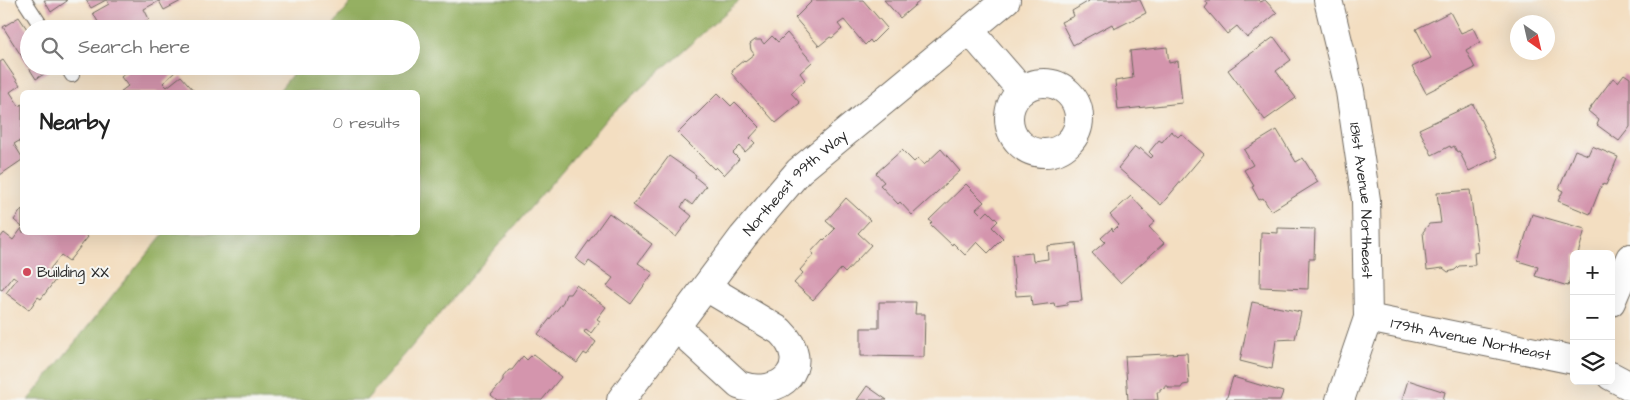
<!DOCTYPE html>
<html lang="en">
<head>
<meta charset="utf-8">
<style>
  body { margin:0; font-family:"Architects Daughter",sans-serif; background:#f2f2f2; color:#222 }
  .controls { position:absolute; right:15px; bottom:15px; display:grid; overflow:hidden; border-radius:8px; box-shadow:0 5px 20px #0002 }
  .controls button { width:45px; height:45px; display:grid; place-items:center; padding:0; border:0; border-bottom:1px solid #e0e0e0; background:#fff; color:#222; font:25px sans-serif }
  .compass { position:absolute; left:1510px; top:15px; width:45px; height:45px; border-radius:50%; background:#fff; box-shadow:0 5px 20px #0002; rotate:146deg }
  .list { margin:0; padding:0; list-style:none }
  h2 { display:flex; justify-content:space-between; align-items:center; height:65px; margin:0; padding:0 20px; font-size:21px }
  h2 small { font-size:16px; font-weight:400; color:#767676 }
  .icon { flex:none; width:28px; height:28px; fill:none; stroke:currentColor; stroke-width:2; stroke-linecap:round; stroke-linejoin:round }
  .map { position:relative; flex:none; width:1630px; height:400px; overflow:hidden }
  .search { position:absolute; background:#fff; box-shadow:0 5px 20px #0002; left:20px; top:20px; width:400px; height:55px; display:flex; align-items:center; gap:12px; box-sizing:border-box; padding:0 18px; border-radius:28px; color:#767676; font-size:19px }
  .panel { position:absolute; background:#fff; box-shadow:0 5px 20px #0002; left:20px; top:90px; width:400px; height:145px; border-radius:8px }
  .map>svg:first-child { display:block }
</style>
</head>
<body>
<div class="map">
<svg width="1630" height="400" viewBox="0 0 1630 400">
  <rect width="100%" height="100%" fill="#f6f6f2"/>
  <filter id="ink" filterUnits="userSpaceOnUse"><feTurbulence type="fractalNoise" baseFrequency=".02" numOctaves="2"/><feDisplacementMap in="SourceGraphic" scale="10" xChannelSelector="R" yChannelSelector="G"/><feConvolveMatrix kernelMatrix="1 2 1 2 8 2 1 2 1" color-interpolation-filters="sRGB"/></filter>
  <filter id="wash" filterUnits="userSpaceOnUse"><feTurbulence type="fractalNoise" baseFrequency=".0096" numOctaves="4" result="noise"/><feDisplacementMap in="SourceGraphic" scale="20" xChannelSelector="R" yChannelSelector="G"/><feGaussianBlur stdDeviation="1.12" result="paint"/><feColorMatrix in="noise" values="0 0 0 0 0 0 0 0 0 0 0 0 0 0 0 0 0 1.4 0 .05"/><feComposite in="paint" operator="in"/></filter>
  <g filter="url(#wash)">
    <rect width="100%" height="100%" fill="#f3dec1"/>
    <path fill="#95b062" stroke="#606e46" d="M353 0H740L607 118 366 400H28L164 233 418 232V92H278L299 66H411V29H330Z"/>
    <g id="blocks">
      <path fill="#d495ad" d="M44 0H66L67 1 51 12Z
        M86 0H106L91 8Z
        M107 0H183L164 10 159 1 144 9 149 19 131 29H102L93 13 109 4Z
        M813 0H863L887 28 872 43 870 40 865 45 844 20 838 24 842 29 832 38 830 37 819 46 795 18Z
        M884 0H921L900 18Z
        M1088 0H1140L1146 13 1114 29 1112 24 1073 45 1061 22 1074 16 1072 11 1089 1Z
        M1205 0H1258L1260 2 1265 0 1277 13 1247 38 1237 26 1227 34 1205 8 1208 4Z
        M1450 12 1461 33 1473 28 1480 42 1466 50 1475 68 1426 93 1412 67 1431 58 1416 29Z
        M19 17 29 32V66H51L52 69 36 79 3 27Z
        M787 33 812 62 800 73 805 80 791 93 800 103 776 123 731 73 733 72 732 70 744 60 745 61 754 54 751 50 750 44 755 40H761L764 44 772 36 778 42Z
        M1274 37 1291 60 1276 71 1296 98 1265 120 1228 70Z
        M1167 47 1169 63 1178 61 1182 103 1118 110 1115 81 1133 78 1130 51Z
        M3 60 20 85 10 92 19 106 22 104V146L19 141 14 144 22 157V160L0 175V62Z
        M134 66H172L176 71 163 83 167 87 181 76 195 92H120L128 86 121 77Z
        M1624 74 1630 78V127L1619 141 1597 125 1599 120 1588 111 1613 78 1618 82Z
        M718 93 731 106 735 102 760 127 750 138 755 143 745 152 740 146 733 153 739 159 724 175 716 167 714 169 678 133Z
        M1473 104 1498 157 1469 171 1459 151 1457 152 1454 146 1451 148 1450 146 1432 155 1419 129Z
        M1277 130 1296 162 1303 158 1318 182 1271 211 1263 198 1259 200 1252 187 1254 186 1244 170 1253 165 1244 150Z
        M1171 131 1178 137 1181 134 1204 154 1161 205 1118 168 1135 147 1139 150 1140 148 1151 158 1153 156 1149 152 1159 140 1162 142Z
        M1592 146 1618 157 1606 185 1602 184 1590 214 1558 201 1563 191 1559 189 1575 150 1588 155Z
        M941 149 960 171 912 215 900 202 898 204 880 185 884 182 876 173 902 150 914 162 918 158 924 165Z
        M669 156 696 175 695 177 706 186 692 205 686 200 681 207 692 216 676 237 633 205Z
        M966 184 984 202 976 209 983 216 988 211 998 221 992 227 1003 238 988 253 977 242 965 255 953 243 952 245 930 224 932 222 929 220Z
        M1470 190 1478 252 1474 253 1475 265 1459 266 1455 270 1448 272 1443 268 1427 270 1423 232 1429 224 1441 223 1437 193Z
        M1131 196 1155 222 1149 227 1164 243 1120 283 1092 253 1105 242 1101 238 1112 228 1113 231 1119 225 1110 215Z
        M846 198 870 220 858 233 871 245 845 273 841 269 813 300 794 283 803 273 800 270 814 254 811 252 823 239 824 240 835 229 826 221Z
        M22 209V227L14 220Z
        M609 213 652 244 638 263 653 273 631 304 607 286 613 278 589 261 586 266 576 259Z
        M1532 214 1585 229 1578 254H1574V267L1568 286 1535 276 1538 267 1518 261Z
        M22 228V232H87L85 235 88 237 69 261 61 255 50 269 59 275 41 299 38 297 29 310 6 293 17 279 13 276 2 290 0 289V238L4 233 13 240Z
        M1278 228 1315 229 1314 259H1309L1308 289 1260 287 1261 232 1278 233Z
        M1076 243 1082 301 1067 302V305L1055 307 1054 303 1032 306 1031 295 1016 296 1012 255 1032 253 1033 261 1048 259 1047 246Z
        M576 285 606 307 597 319 600 321 591 333 586 329 584 332 596 342 587 355 584 353 577 363 538 334 563 302 566 294H570Z
        M879 302H916L915 314H925L924 357 861 356V328H879Z
        M1252 302 1301 312 1295 339 1276 340 1272 369 1240 361Z
        M1187 353 1189 384 1183 385 1181 388H1169L1168 386H1165V388L1160 389V392H1157L1158 400H1128L1125 356Z
        M533 354 561 377 542 400H497L491 395 503 381V377L509 370H512L523 356 527 360Z
        M1233 377 1283 392 1280 400H1226Z
        M1408 380 1445 392 1443 400H1402Z
        M867 386 887 400H857Z"/>
    </g>
  </g>
  <g filter="url(#ink)">
    <use href="#blocks" fill-opacity="0" stroke="#716a60" stroke-width="1"/>
    <g fill="none" stroke-linecap="round" stroke-linejoin="round">
      <g stroke="#716a60" stroke-width="16">
        <path id="service" d="M24 0 43 29
          M67 66 72 75"/>
      </g>
      <g stroke="#716a60" stroke-width="30">
        <g id="minor">
          <path id="s1" d="M1328 0 1350 91 1366 200 1368 318 1340 400"/>
          <path d="M970 31 1022 91"/>
          <circle cx="1044" cy="118" r="35"/>
          <path d="M1611 302 1630 258"/>
          <path id="s2" d="M1368 318 1574 360"/>
          <path d="M676 327 739 385C781 400 815 365 780 331L706 287"/>
          <path d="M1611 376 1630 386"/>
          <path id="s3" d="M621 400 743 237 799 171 1006 0"/>
        </g>
      </g>
      <use href="#service" stroke="#fff" stroke-width="14"/>
      <use href="#minor" stroke="#fff" stroke-width="28"/>
    </g>
  </g>
  <circle fill="#d1495b" stroke="#f6f6f2" stroke-width="2" cx="27" cy="272" r="5"/>
  <g text-anchor="middle" stroke-width="4" stroke-linejoin="round" paint-order="stroke">
    <g font-size="15" fill="#2b2b2b" stroke="#f6f6f2">
      <text dy="5" stroke="none"><textPath href="#s3" startOffset="279">Northeast 99th Way</textPath></text>
      <text dy="5" stroke="none"><textPath href="#s1" startOffset="204">181st Avenue Northeast</textPath></text>
      <text dy="5" stroke="none"><textPath href="#s2" startOffset="105">179th Avenue Northeast</textPath></text>
    </g>
    <g font-size="15" fill="#2b2b2b" stroke="#f6f6f2" text-anchor="start">
      <text x="37" y="277">Building XX</text>
    </g>
  </g>
</svg>
<div class="controls">
<button>+</button>
<button>−</button>
<button><svg class="icon" aria-label="layers" viewBox="0 0 24 24"><path d="M12 4l9 5-9 5-9-5zM3 14l9 5 9-5"/></svg></button>
</div>
<svg class="compass" viewBox="-18 -18 36 36"><path d="M0-13l5 13h-10z" fill="#e53935"/><path d="M0 13l5-13h-10z" fill="#767676"/></svg>
<div class="search"><svg class="icon" aria-label="search" viewBox="0 0 24 24"><circle cx="10" cy="10" r="6"/><path d="M15 15l6 6"/></svg>Search here</div>
<section class="panel">
<h2>Nearby<small>0 results</small></h2>
<ul class="list">
</ul>
</section>
</div>
</body>
</html>
